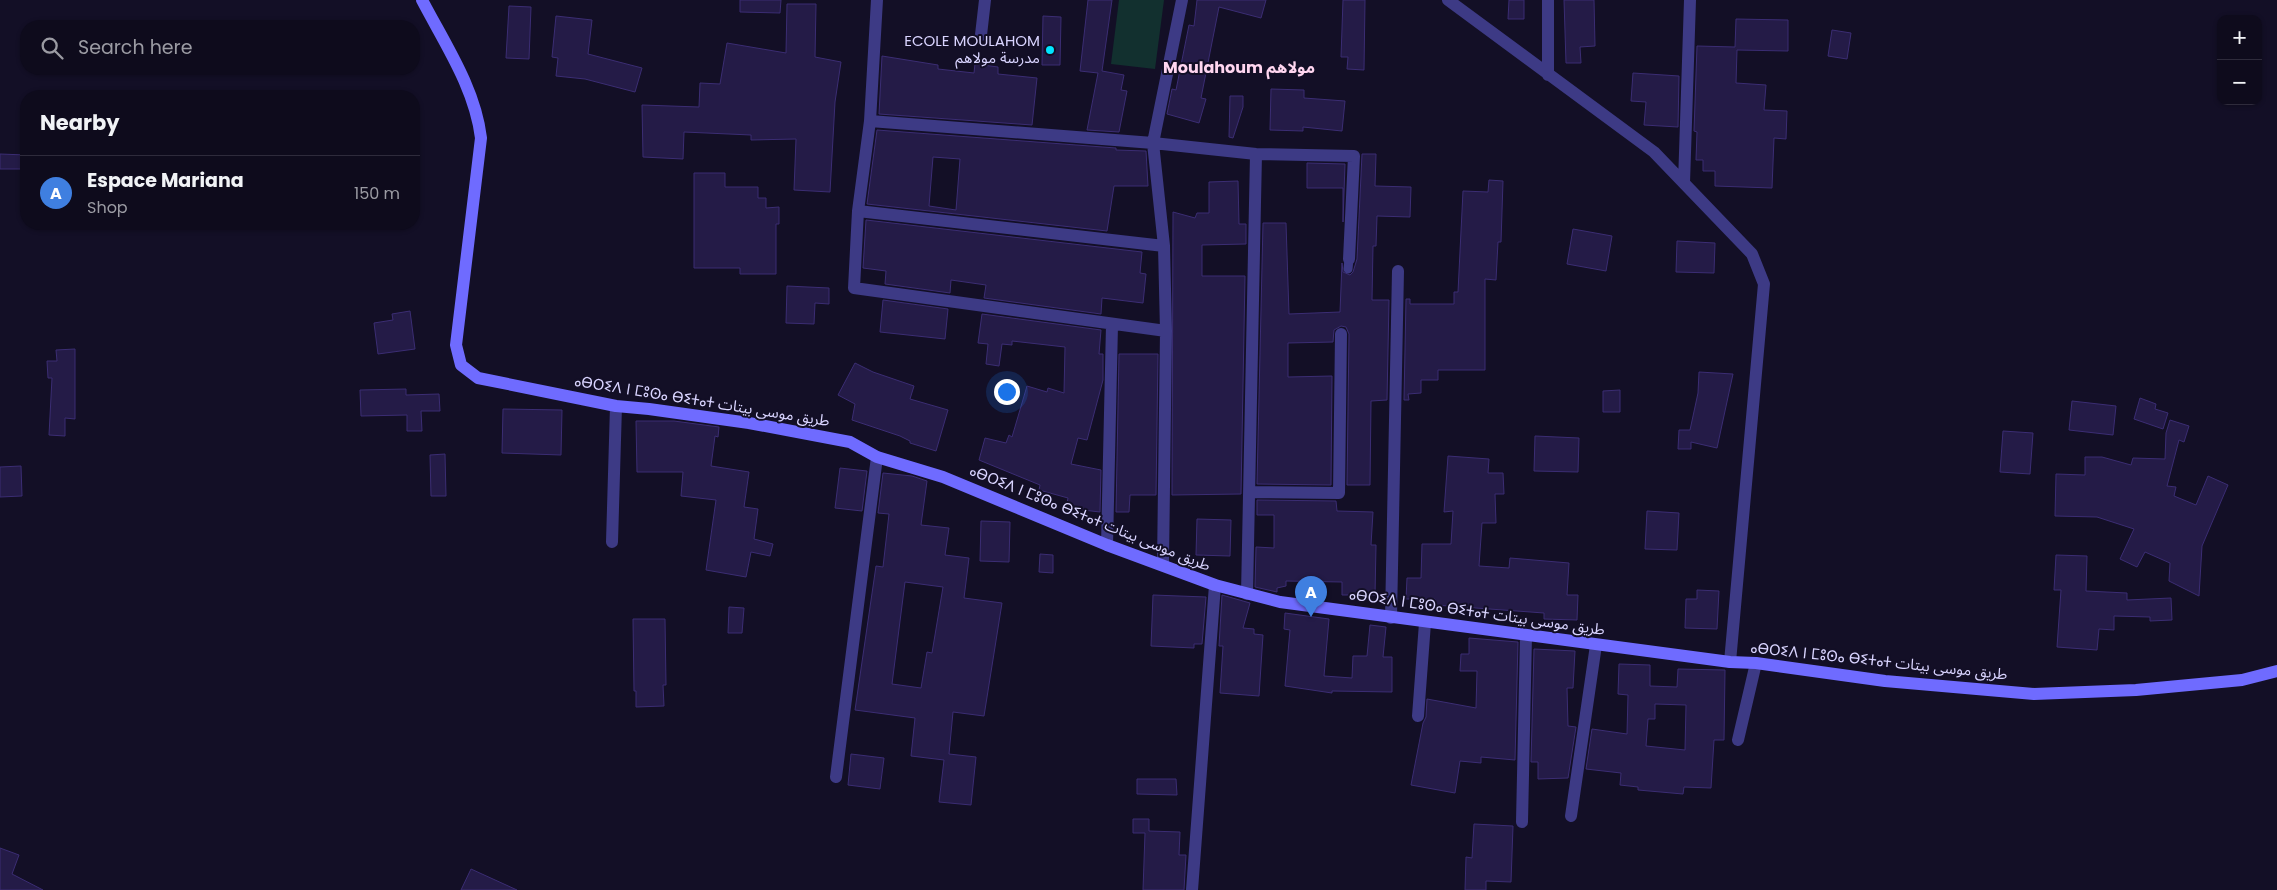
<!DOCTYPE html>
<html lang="en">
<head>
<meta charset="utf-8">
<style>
  body { margin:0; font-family:Poppins,"Noto Sans Arabic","Noto Sans Tifinagh",sans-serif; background:#171425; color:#f1f3f6 }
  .controls { position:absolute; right:15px; top:15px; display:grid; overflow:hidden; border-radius:10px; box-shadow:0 1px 4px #0004 }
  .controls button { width:45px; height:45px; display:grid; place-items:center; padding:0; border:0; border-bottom:1px solid #2e2b3b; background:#0e0b1c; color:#f1f3f6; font:25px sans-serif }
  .you { position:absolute; left:1006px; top:391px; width:18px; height:18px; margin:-12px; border:4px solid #fff; border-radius:50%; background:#1a73e8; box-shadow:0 0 0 8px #1a73e833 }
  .badge { display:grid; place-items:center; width:32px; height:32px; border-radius:50%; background:#ea580c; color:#fff; font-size:16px; font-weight:700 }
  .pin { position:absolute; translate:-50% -41px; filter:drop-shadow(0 1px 2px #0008) }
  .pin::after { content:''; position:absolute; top:26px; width:18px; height:15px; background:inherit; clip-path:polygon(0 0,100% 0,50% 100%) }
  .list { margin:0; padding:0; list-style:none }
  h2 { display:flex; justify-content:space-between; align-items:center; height:65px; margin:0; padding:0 20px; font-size:21px }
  h2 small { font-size:16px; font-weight:400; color:#9b9ba3 }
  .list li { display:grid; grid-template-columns:32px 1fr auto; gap:15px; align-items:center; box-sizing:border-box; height:75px; padding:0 20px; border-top:1px solid #2e2b3b }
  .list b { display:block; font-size:19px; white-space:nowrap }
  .list p { margin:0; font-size:16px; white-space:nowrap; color:#9b9ba3 }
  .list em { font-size:16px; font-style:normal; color:#9b9ba3 }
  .icon { flex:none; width:28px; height:28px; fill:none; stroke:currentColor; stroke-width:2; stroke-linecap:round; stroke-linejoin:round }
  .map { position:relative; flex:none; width:2277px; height:890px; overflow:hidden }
  .search { position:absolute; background:#0e0b1c; box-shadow:0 1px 4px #0004; left:20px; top:20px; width:400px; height:55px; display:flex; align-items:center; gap:12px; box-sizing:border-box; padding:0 18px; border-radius:20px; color:#9b9ba3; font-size:19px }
  .panel { position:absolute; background:#0e0b1c; box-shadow:0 1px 4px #0004; left:20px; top:90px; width:400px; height:140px; border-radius:20px }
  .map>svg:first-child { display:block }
</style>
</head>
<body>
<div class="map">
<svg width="2277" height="890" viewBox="0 0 2277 890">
  <rect width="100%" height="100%" fill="#130f26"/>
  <path fill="#12302f" d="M1119 0H1164L1155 69 1111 64Z"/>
  <path fill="#241b47" stroke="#3b2d73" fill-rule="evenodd" d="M740 0H781L780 13 740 12Z
    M1088 0H1112L1102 71 1124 75 1121 90 1127 91 1119 132 1087 130 1098 73 1080 71Z
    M1197 0H1266L1261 18 1219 7 1201 98 1206 99 1199 123 1167 114 1172 89 1176 90 1189 25 1194 26Z
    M1343 0H1365L1364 70 1347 69 1348 57H1341Z
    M1509 0H1524V19H1508Z
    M1564 0H1594L1595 46 1580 47 1581 63H1566Z
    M787 4H816L815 57 841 62 835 102 830 192 794 190 796 139 751 140V135L684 132 683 159 643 157 642 105 699 107 700 83 720 84 727 43 786 53Z
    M509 6 531 7 529 59 506 58Z
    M556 16 592 20 588 54 642 68 635 92 585 79 556 76 558 58 552 57Z
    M1043 16 1061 17 1060 65H1042Z
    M1736 19 1788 20V51L1737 50 1736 83 1766 85 1764 110 1787 111 1786 139 1774 138 1772 188 1715 186V171H1703V160H1696L1697 132 1694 131 1697 46 1735 47Z
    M1832 30 1851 33 1847 59 1828 56Z
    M882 56 938 65V69L974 73 975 64 998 67V74L1037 78 1032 125 879 114Z
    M1633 73 1679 76 1678 127 1644 125 1646 102 1631 101Z
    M1271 89 1304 90V98L1345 101 1342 131 1303 127V131L1270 130Z
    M1230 96H1243V107L1233 138 1229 137Z
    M877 130 1116 148V150L1146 151 1148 186H1114L1107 231 867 204ZM933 157 960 159 956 210 929 206Z
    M0 154 26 155V169H0Z
    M1362 154H1376L1375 186 1411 187 1410 217 1377 216 1376 246H1373L1372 300H1389L1387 400 1371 401 1370 485H1347L1349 334 1346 327 1341 326 1334 330 1333 342 1288 343V377L1332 376 1331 485 1257 484 1263 223H1286L1289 314 1340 312 1342 263 1343 272 1350 275 1353 272 1357 259Z
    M1307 163 1345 164 1343 222V188H1307Z
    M694 173H725V187H758V198H766V208L779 207V224H776V274H740V268H694Z
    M1489 180 1503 181 1501 242H1498L1496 280 1485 279V370H1438V380H1421V393L1408 394 1409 400H1404L1406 299H1410V304H1454V292H1458L1463 191 1488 192Z
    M1238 181 1239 224H1246V244L1202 245V276H1245L1241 494 1172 495 1173 212 1195 218 1197 213H1209V182Z
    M866 220 1142 252 1140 273 1146 274 1143 303 1102 298 1101 314 984 298 986 285 951 280 950 293 885 284 886 271 863 268Z
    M1573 229 1612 236 1606 271 1567 264Z
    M1677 241 1715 243 1714 273 1676 272Z
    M787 286 829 288V304L815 303 814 324 786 323Z
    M883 300 948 309 945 339 880 332Z
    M410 311 415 349 378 354 374 323 393 320 392 314Z
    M982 314 1101 330 1099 354H1103V380L1087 440 1078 438 1071 464 1101 470 1100 512 1066 508 1068 498 1039 490 1040 485 979 460 985 438 1006 443 1009 435 1012 437 1027 386 1047 392 1048 388 1064 393 1065 347 1012 341V345L1002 344 999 366 986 364 988 344 978 343Z
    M75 349V419L65 418V436L49 435 52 378H48L47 361H57L56 350Z
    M1119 354H1158L1156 495H1130L1129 512H1116Z
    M855 363 873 372 914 386 910 399 948 410 936 451 910 443V441L900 436 852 420 855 404 838 395Z
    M1699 372 1733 374 1717 448 1691 442V449H1678L1679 430H1690L1698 393Z
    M406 389V395L439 394 440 411H421L422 431H407V415L361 416 360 390Z
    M1620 390V412H1603V391Z
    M2140 398 2156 404 2155 409 2168 413 2163 429 2134 419Z
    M2072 401 2116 406 2113 435 2069 430Z
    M503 409 562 410 561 455 502 453Z
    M2170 420 2189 426 2184 442 2179 440 2167 486 2176 487 2174 496 2196 505 2208 476 2228 485 2202 546 2199 596 2169 581 2170 563 2145 552 2137 567 2120 559 2134 529 2097 517 2055 516 2056 474 2085 475V457H2102L2131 465 2133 458 2165 459 2166 433Z
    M636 421H674L719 427 718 437 715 436 711 466 749 472 744 507 758 509 754 539 773 544 770 556 751 552 746 577 706 570 716 500 681 496 683 472H637Z
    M2003 431 2033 433 2030 474 2000 472Z
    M1535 436 1579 438 1578 472 1534 471Z
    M445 454 446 496H431L430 455Z
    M1448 456 1489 459 1488 473H1503L1504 494H1495L1496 523H1482L1479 566 1509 568 1510 558 1569 563 1567 595H1578L1577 620 1544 619V613L1435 605V599H1406L1407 578H1421L1422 544H1451L1453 511 1444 512Z
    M21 466 22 496 0 497V467Z
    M840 468 867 471 862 511 835 508Z
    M883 473 912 476 927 481 921 525 949 528 945 555 969 558 964 598 1002 603 984 716 953 712 949 754 976 757 971 805 939 802 944 760 911 756 915 718 855 710 876 566 883 567 889 514 878 513ZM905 582 943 587 932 653 927 652 921 688 892 684Z
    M1257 500 1336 501 1337 511 1373 512 1371 545H1376L1375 595H1342V582L1286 581V586L1277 588V592L1255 587 1256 547 1274 548V515H1257Z
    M1647 511 1679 513 1677 550 1645 549Z
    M1197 519 1231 520 1230 556 1196 555Z
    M981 521 1010 522 1009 562 980 561Z
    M1040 554 1053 555V573L1039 572Z
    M2056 555 2087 556 2086 591 2127 593V600L2171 598 2172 620 2150 621V617L2114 616V630L2099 629 2097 650 2057 647 2061 590H2054Z
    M1697 590 1719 591 1717 629 1685 628 1686 599H1697Z
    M1153 595 1206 597 1202 644H1194V648L1151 646Z
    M1222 595 1250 603 1243 628 1254 629V634L1263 635 1259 696 1220 693 1223 646H1219Z
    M729 607 744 608 742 633H728Z
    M1285 613 1329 619 1324 676 1352 678 1353 656H1367L1370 625 1386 627 1383 657H1392V692L1332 691V693L1285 686 1290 630 1284 629Z
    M633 619H665L666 685H663L664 706 636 707V691H634Z
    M1469 638 1518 642 1515 760 1481 757V763L1460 761 1455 793 1411 785 1423 723 1426 717 1427 699 1476 708 1477 671H1460L1461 654H1469Z
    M1534 649 1575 651 1573 688H1567L1568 726 1576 727 1568 778 1538 779V762H1531Z
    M1619 664 1650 665V686L1677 687 1678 669 1725 670 1724 740H1714L1711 788 1684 787 1683 794 1638 790V787L1620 785 1621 773 1586 769 1592 729 1627 734 1628 695 1618 694ZM1655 704 1686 705 1685 750 1646 746 1648 719H1655Z
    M851 754 884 758 880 789 848 785Z
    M1137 779H1176L1177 795 1137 794Z
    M1133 819H1149V831L1180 832 1179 855H1186L1184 890H1143L1145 833H1133Z
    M1474 824 1513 826 1511 882 1486 881V890H1465L1466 857 1472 858Z
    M0 848 19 855 12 874 43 890H0Z
    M471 869 517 890H461Z"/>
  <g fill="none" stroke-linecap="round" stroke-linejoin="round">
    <path stroke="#3d3a85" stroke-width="9" d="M1348 269 1349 259"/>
    <path stroke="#3d3a85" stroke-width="12" d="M877 0 870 121 858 211 854 288 1166 331
      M1448 0 1654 152 1752 254 1764 284 1730 662
      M1548 0V75
      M981 35 985 0
      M870 121 1153 143 1256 154 1354 156 1349 259
      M1684 183 1690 0
      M858 211 1164 246
      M1251 492 1339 493 1341 334
      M612 542 616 406
      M1107 545 1112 325
      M1163 564 1166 331 1164 246 1153 143 1182 0
      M1247 594 1256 154
      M1391 618 1398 271
      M1418 716 1425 623
      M1738 740 1756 663
      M836 777 877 457
      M1571 816 1596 645
      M1522 822 1526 636
      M1192 890 1215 585"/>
    <path stroke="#6f6bff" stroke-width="12" d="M422 0C445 44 475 88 481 138L456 345 461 365 478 378 616 406 649 409 749 423 850 442 877 457 943 477 1107 545 1215 585 1280 602 1730 662 1756 663 1885 681 2034 694 2136 690 2242 680 2277 671"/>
  </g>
  <circle fill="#00e5ff" stroke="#130f26" stroke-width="2" cx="1050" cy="50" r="5"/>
  <g text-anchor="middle" stroke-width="4" stroke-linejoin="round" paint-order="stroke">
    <g font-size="15" fill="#d9d4ff" stroke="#130f26" text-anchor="end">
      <text x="1040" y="46">ECOLE MOULAHOM<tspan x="1040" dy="17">مدرسة مولاهم</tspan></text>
    </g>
    <g font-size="15" fill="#d9d4ff" stroke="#130f26">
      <text transform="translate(702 401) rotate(9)" y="5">ⴰⴱⵔⵉⴷ ⵏ ⵎⵓⵙⴰ ⴱⵉⵜⴰⵜ طريق موسى بيتات</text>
      <text transform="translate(1090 518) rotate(22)" y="5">ⴰⴱⵔⵉⴷ ⵏ ⵎⵓⵙⴰ ⴱⵉⵜⴰⵜ طريق موسى بيتات</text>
      <text transform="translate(1477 612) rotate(8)" y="5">ⴰⴱⵔⵉⴷ ⵏ ⵎⵓⵙⴰ ⴱⵉⵜⴰⵜ طريق موسى بيتات</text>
      <text transform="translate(1879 661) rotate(6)" y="5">ⴰⴱⵔⵉⴷ ⵏ ⵎⵓⵙⴰ ⴱⵉⵜⴰⵜ طريق موسى بيتات</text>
    </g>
    <g font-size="16" font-weight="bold" fill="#ffd6f0" stroke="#130f26">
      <text x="1239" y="73">Moulahoum مولاهم</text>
    </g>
  </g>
</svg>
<div class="controls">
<button>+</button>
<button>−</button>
</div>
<div class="you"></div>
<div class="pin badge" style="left:1311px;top:617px;background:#3f7fe0">A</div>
<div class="search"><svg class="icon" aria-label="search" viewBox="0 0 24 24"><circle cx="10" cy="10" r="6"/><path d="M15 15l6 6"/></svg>Search here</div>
<section class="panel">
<h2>Nearby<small></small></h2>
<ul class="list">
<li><span class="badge" style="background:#3f7fe0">A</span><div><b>Espace Mariana</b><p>Shop</p></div><em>150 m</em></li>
</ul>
</section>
</div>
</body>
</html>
